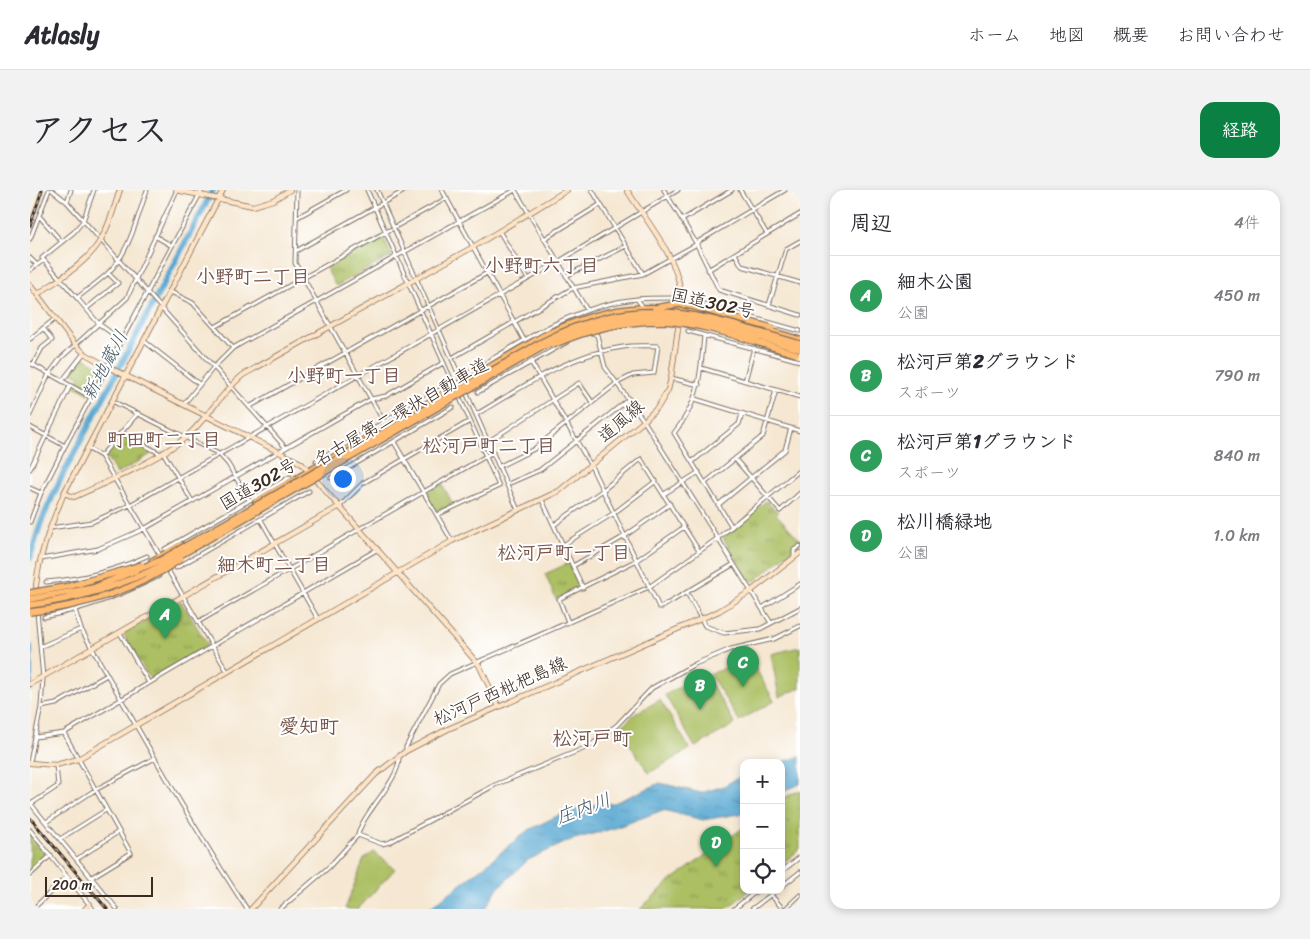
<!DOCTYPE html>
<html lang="ja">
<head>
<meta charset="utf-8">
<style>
  body { margin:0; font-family:Sriracha,"Klee One",sans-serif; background:#f2f2f3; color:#2b2b33 }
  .controls { position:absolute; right:15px; bottom:15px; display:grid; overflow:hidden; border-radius:10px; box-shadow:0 2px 8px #0003 }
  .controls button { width:45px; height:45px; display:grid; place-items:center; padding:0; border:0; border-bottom:1px solid #e1e1e2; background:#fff; color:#2b2b33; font:25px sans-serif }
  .scale { position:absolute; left:15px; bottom:12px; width:108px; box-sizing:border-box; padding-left:5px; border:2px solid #3b2a1e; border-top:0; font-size:14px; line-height:18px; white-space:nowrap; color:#3b2a1e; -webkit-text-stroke:4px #fff; paint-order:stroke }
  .you { position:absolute; left:312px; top:288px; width:18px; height:18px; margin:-12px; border:4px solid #fff; border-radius:50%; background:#1a73e8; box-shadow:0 0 0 8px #1a73e833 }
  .badge { display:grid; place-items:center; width:32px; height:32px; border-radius:50%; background:#0b8043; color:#fff; font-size:16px; font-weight:700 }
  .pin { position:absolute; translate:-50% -41px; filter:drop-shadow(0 1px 2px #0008) }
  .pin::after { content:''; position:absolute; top:26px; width:18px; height:15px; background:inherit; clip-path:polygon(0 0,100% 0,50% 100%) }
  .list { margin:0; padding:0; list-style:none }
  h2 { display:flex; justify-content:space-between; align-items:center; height:65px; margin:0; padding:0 20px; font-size:21px }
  h2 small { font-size:16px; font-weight:400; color:#7c7c81 }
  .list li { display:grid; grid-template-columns:32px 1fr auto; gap:15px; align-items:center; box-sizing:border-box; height:80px; padding:0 20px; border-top:1px solid #e1e1e2 }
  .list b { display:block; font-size:19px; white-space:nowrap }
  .list p { margin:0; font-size:16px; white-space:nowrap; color:#7c7c81 }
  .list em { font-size:16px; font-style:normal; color:#7c7c81 }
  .icon { flex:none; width:28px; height:28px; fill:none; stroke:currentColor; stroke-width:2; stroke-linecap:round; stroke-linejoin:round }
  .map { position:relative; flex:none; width:770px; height:719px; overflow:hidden; border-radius:15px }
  header { display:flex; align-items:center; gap:30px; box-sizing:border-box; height:70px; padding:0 25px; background:#fff; border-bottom:1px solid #e1e1e2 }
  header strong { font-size:24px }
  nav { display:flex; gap:28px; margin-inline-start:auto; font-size:18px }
  .intro { display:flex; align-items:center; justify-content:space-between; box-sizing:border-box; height:120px; padding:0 30px }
  h1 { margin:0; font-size:35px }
  .button { padding:12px 22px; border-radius:15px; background:#0b8043; color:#fff; font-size:18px; font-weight:700 }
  main { display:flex; gap:30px; padding:0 30px }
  aside { flex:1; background:#fff; border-radius:15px; box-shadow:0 2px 8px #0003 }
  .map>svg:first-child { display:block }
</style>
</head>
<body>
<header>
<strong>Atlasly</strong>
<nav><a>ホーム</a><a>地図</a><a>概要</a><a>お問い合わせ</a></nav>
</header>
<div class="intro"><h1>アクセス</h1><a class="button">経路</a></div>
<main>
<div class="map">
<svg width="770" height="719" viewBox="0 0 770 719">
  <defs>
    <pattern id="park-tufts" width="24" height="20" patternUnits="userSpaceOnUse" patternTransform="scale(1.25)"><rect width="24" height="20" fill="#acbf63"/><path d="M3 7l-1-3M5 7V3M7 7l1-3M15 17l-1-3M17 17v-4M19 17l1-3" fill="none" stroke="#8d9b51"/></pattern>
    <pattern id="water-ripples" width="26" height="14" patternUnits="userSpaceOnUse" patternTransform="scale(1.25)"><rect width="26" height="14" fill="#57a7d1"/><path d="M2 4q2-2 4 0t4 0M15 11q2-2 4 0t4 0" fill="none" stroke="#4988a9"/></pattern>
  </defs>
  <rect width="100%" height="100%" fill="#fff"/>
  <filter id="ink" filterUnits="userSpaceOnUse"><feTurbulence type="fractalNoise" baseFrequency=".02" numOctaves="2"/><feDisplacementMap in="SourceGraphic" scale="10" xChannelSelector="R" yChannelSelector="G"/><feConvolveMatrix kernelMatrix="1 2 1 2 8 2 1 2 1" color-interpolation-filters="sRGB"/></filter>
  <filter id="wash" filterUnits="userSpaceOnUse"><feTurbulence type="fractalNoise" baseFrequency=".0096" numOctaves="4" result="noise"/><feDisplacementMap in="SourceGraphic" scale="20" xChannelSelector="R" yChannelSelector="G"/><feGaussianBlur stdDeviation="1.12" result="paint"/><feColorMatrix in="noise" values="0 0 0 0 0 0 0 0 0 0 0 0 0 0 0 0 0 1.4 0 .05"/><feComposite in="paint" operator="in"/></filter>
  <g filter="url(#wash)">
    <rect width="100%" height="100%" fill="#f5e7d1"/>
    <path fill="#acbf63" stroke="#747440" d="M770 457V498L749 507 741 464Z
      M720 468 744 511 709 531 680 484Z
      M675 483 705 534 665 557 635 505Z
      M630 510 660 559 619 583 589 539 606 523Z
      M344 662 365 679 328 719H315L334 669Z"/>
    <path fill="url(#park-tufts)" stroke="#747440" d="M353 46 362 66 306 96 296 78Z
      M54 167 74 180 59 204 45 196 50 187 42 182Z
      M91 246 123 261V263L87 284 75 266Z
      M412 294 423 314 407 322 396 303Z
      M736 311 748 322 746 324 770 350V353L725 391 719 390 693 348Z
      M539 373 549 398 526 409 515 384Z
      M151 411 178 455 120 489 93 444Z
      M770 600V659L751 675V609Z
      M714 637V700H720L699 717 696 719H610L638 693Z
      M0 644 16 665 0 682Z"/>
    <path fill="url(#water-ripples)" stroke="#496878" d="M770 566V594L751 603V573Z
      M714 584V623L673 630 633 620 585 638 541 650 498 670 467 699 455 719H398L452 678 497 641 529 625 563 615 584 613 630 593 671 603 694 596Z"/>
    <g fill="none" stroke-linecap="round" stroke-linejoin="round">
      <path stroke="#57a7d1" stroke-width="6" d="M0 368 11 332 31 288 183 0
        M0 457V498"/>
    </g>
  </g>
  <g filter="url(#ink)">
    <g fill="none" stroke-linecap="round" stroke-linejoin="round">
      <g stroke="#7c6c5d" stroke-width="5">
        <path id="street" d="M22 0 37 12 255 257
          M64 0 53 31 44 42 12 68 47 108C57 100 68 92 77 84 100 62 107 28 117 0
          M267 0 265 73 354 232
          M337 0 425 198
          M347 0 433 194
          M412 0 494 150
          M562 0 613 84
          M634 0 666 53 689 100 770 125
          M710 0 737 44
          M37 12 41 0
          M10 27 32 52
          M268 27 316 0
          M652 30 702 0
          M469 41 498 89
          M125 46 142 56
          M0 49 19 0
          M514 49 571 14
          M666 53 755 0
          M266 61 376 0
          M705 64 712 76 770 93
          M0 68 7 75
          M0 80 14 70
          M678 80 770 24
          M536 86 596 56
          M139 101 163 113 203 158
          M47 108 69 134 91 150
          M607 109 613 117
          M663 111 770 141
          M739 115 756 59 770 51
          M56 119 88 93 78 83
          M716 124 720 110
          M185 137 417 8
          M658 141 770 171
          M562 143 567 145 575 177 614 231 741 433
          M674 146C670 186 670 211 644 243L702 337
          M0 149 26 128
          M114 151 169 194
          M422 168 543 98 613 84 667 54
          M501 172 561 276 629 417H632L704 374
          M0 173 61 207
          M3 175 12 158 22 150 13 138
          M671 178 770 207
          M439 183C491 152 545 115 607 109 619 108 630 108 642 108
          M641 188 669 195
          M32 191 54 163
          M715 191 724 158
          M436 202 488 320
          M448 202 537 152
          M665 209 770 241
          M82 211 189 264 198 274 219 310
          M154 214 183 178 203 158 485 0 557 120
          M219 217 457 83
          M447 224C493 197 539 164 593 157 604 155 616 156 628 156L624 183 603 185 587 193 504 259 470 276
          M0 225 19 184 31 168 97 108 147 0
          M0 237 35 256
          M92 243 129 263
          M459 251 549 193 562 212
          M364 252 422 351
          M57 258 71 266 131 367
          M133 262 162 311
          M71 266 108 223
          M705 269 750 321 770 303
          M286 271 413 198
          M662 272 709 234 712 224
          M0 279 40 196
          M301 288 423 217
          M675 293 733 246 746 200
          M478 294 510 280 599 209
          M0 298 11 303
          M634 304 669 282
          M512 310 553 398
          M688 315 755 260 761 238
          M310 316 333 293 440 231
          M407 325 469 296 429 206
          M231 330 288 429
          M0 332 11 303 35 256 172 0
          M524 335 573 300 611 269 669 361
          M20 338 62 332 100 315 528 72 648 0
          M533 355 584 323 626 291
          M135 359 260 287
          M764 366V360L770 356
          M11 369 68 359 114 339 341 209 356 206 413 173
          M543 376 595 346 640 314
          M136 377 197 481
          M146 378 279 301
          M16 392C51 389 84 381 117 366
          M657 403 675 436 694 443 730 439 770 418
          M732 418 770 394
          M45 420 51 439C105 533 157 628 217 719
          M14 427C55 419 92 405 129 386
          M168 432 463 262
          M538 432 529 409 607 370 654 337
          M90 443 119 493
          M12 456 51 439
          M11 517 26 514 77 485
          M34 543 101 663 62 687
          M5 547 34 543 348 359
          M376 561V557L409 494 420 484 619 397 688 348 770 280
          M0 572 11 517 13 488 7 421
          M0 613 87 719
          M1 614 28 596 26 575
          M16 632 65 600 125 568
          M0 640 63 719
          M328 645C332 623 370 591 369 567
          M30 649 76 620
          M47 669 88 642
          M751 682 770 667
          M0 685 21 665
          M751 697 770 682
          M741 705 753 719
          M3 719 37 686
          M250 719 299 677 328 645 352 654 360 652 465 595 560 556 587 535 622 498 665 474 701 459 744 449 770 436
          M704 719 728 700
          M722 719 747 700
          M755 719 770 705"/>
      </g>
      <g stroke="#7c6c5d" stroke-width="6">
        <path id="secondary" d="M146 0 223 16 243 10 260 0
          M597 0C619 36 654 73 651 116
          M0 95 44 153 54 163 78 177 271 273 449 475 469 517
          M8 104C29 89 57 73 70 51 80 35 84 17 90 0
          M34 303 44 307C78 292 128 270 156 247 177 229 191 203 213 185L443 57 537 0
          M6 396C9 363 22 333 34 303L193 0
          M0 494 310 316
          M0 573 26 575 48 569 422 351 529 301 614 231 628 217 638 200 641 188 649 132
          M55 719 60 714
          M221 719 346 584 376 561 418 539 689 421 721 401 770 363"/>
      </g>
      <g stroke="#7c6c5d" stroke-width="8">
        <path id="highway" d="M226 312 513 146C610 97 673 121 770 150
          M122 371 151 355
          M47 398 76 390"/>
      </g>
      <use href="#street" stroke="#fff" stroke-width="3"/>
      <use href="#secondary" stroke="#ffe4c6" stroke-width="4.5"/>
      <use href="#highway" stroke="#ffbb71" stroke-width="5.5"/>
      <g stroke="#3b2a1e" stroke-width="3">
        <path id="rail" d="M0 36 12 0
          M0 628 77 719"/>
      </g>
      <use href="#rail" stroke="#fff" stroke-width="1" stroke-dasharray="4" stroke-linecap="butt"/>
      <g stroke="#7c6c5d" stroke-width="8" stroke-linecap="butt">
        <path id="highway-bridge" d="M625 118 649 114 661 116 742 138
          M523 155C556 140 595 131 632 131 672 132 726 153 766 164
          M0 403 40 396 112 375
          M0 409 63 398 131 370 512 152C612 100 670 125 770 154
          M0 415C47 409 91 396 133 375L514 156C612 105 673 131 770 159
          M0 422C54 416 106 400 151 369"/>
      </g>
      <use href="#highway-bridge" stroke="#ffbb71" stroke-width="5.5"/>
    </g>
  </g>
  <g text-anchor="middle" stroke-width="4" stroke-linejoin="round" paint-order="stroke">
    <g font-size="18" fill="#3b2a1e" stroke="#fff">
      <text transform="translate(683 113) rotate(12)" y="6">国道302号</text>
      <text transform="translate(371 222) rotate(-30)" y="6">名古屋第二環状自動車道</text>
      <text transform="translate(591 231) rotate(-41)" y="6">道風線</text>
      <text transform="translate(228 294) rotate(-30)" y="6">国道302号</text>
      <text transform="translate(470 501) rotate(-24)" y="6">松河戸西枇杷島線</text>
    </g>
    <g font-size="19" font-weight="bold" fill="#76544a" stroke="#fff">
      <text x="512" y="82">小野町六丁目</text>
      <text x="223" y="93">小野町二丁目</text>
      <text x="314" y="192">小野町一丁目</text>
      <text x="134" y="256">町田町二丁目</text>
      <text x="459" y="262">松河戸町二丁目</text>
      <text x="534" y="369">松河戸町一丁目</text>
      <text x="244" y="381">細木町二丁目</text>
    </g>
    <g font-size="19" font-style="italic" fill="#465c66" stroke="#fff">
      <text transform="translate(74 175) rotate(-62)" y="7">新地蔵川</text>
      <text transform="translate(553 618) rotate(-20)" y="7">庄内川</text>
    </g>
    <g font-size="20" font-weight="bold" fill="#76544a" stroke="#fff">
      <text x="279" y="543">愛知町</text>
      <text x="562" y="555">松河戸町</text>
    </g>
  </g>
</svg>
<div class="controls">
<button>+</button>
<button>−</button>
<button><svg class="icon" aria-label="locate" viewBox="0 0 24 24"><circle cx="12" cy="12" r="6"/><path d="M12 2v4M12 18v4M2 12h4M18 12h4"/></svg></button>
</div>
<div class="scale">200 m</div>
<div class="you"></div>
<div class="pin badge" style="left:135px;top:449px;background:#2e9e5b">A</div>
<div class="pin badge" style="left:670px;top:520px;background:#2e9e5b">B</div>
<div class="pin badge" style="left:713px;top:497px;background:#2e9e5b">C</div>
<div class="pin badge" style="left:686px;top:677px;background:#2e9e5b">D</div>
</div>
<aside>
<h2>周辺<small>4件</small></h2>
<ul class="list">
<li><span class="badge" style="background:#2e9e5b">A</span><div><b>細木公園</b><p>公園</p></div><em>450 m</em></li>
<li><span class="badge" style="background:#2e9e5b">B</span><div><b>松河戸第2グラウンド</b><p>スポーツ</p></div><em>790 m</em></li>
<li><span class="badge" style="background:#2e9e5b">C</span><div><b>松河戸第1グラウンド</b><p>スポーツ</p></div><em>840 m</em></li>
<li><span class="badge" style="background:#2e9e5b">D</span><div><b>松川橋緑地</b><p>公園</p></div><em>1.0 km</em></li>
</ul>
</aside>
</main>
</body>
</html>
